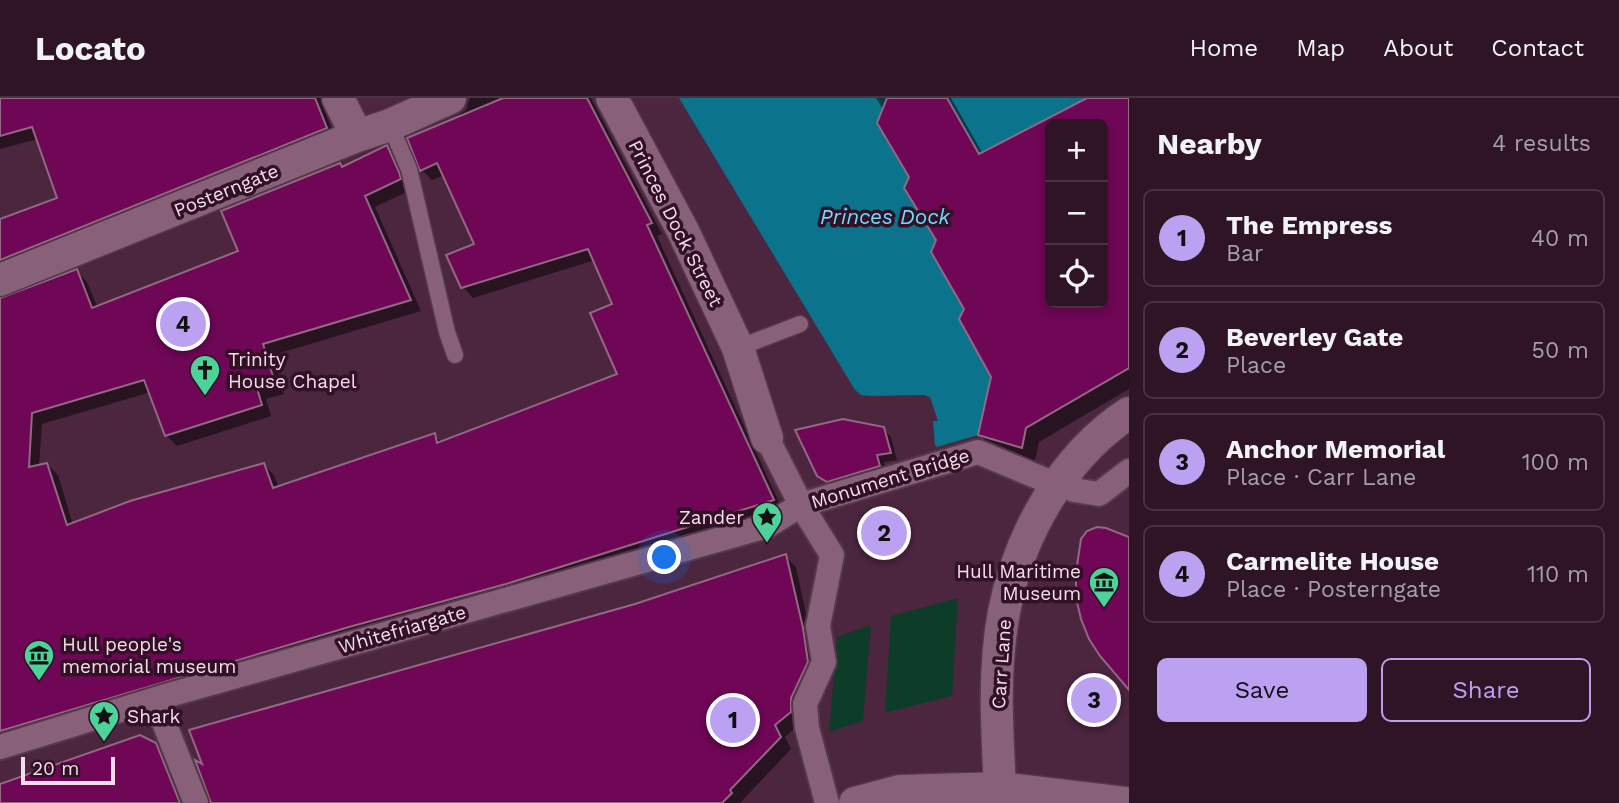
<!DOCTYPE html>
<html lang="en">
<head>
<meta charset="utf-8">
<style>
  body { margin:0; font-family:"Work Sans",sans-serif; background:#3a2132; color:#f1f3f6 }
  .controls { position:absolute; right:21px; top:21px; display:grid; overflow:hidden; border-radius:10px; box-shadow:0 4px 10px #0003 }
  .controls button { width:63px; height:63px; display:grid; place-items:center; padding:0; border:0; border-bottom:2px solid #493342; background:#2e1425; color:#f1f3f6; font:35px sans-serif }
  .scale { position:absolute; left:21px; bottom:18px; width:94px; box-sizing:border-box; padding-left:7px; border:4px solid #f4ddea; border-top:0; font-size:19px; line-height:24px; white-space:nowrap; color:#f4ddea; -webkit-text-stroke:5px #321127; paint-order:stroke }
  .you { position:absolute; left:665px; top:460px; width:24px; height:24px; margin:-18px; border:5px solid #fff; border-radius:50%; background:#1a73e8; box-shadow:0 0 0 10px #1a73e833 }
  .badge { display:grid; place-items:center; width:46px; height:46px; border-radius:50%; background:#bca0f2; color:#111; font-size:23px; font-weight:700 }
  .pin { position:absolute; translate:-50% -50%; border:4px solid #fff; box-shadow:0 2px 7px #0006 }
  .list { margin:0; padding:0; list-style:none }
  h2 { display:flex; justify-content:space-between; align-items:center; height:91px; margin:0; padding:0 28px; font-size:30px }
  h2 small { font-size:23px; font-weight:400; color:#a79ea7 }
  .list li { display:grid; grid-template-columns:46px 1fr auto; gap:21px; align-items:center; box-sizing:border-box; height:98px; margin:0 14px 14px; padding:0 14px; border:2px solid #493342; border-radius:10px }
  .list b { display:block; font-size:26px; white-space:nowrap }
  .list p { margin:0; font-size:23px; white-space:nowrap; color:#a79ea7 }
  .list em { font-size:23px; font-style:normal; color:#a79ea7 }
  .actions { display:flex; gap:14px; padding:21px 28px }
  .actions a { flex:1; padding:16px 0; border:2px solid #bca0f2; border-radius:10px; text-align:center; font-size:24px; color:#bca0f2 }
  .actions .main { background:#bca0f2; color:#111 }
  .icon { flex:none; width:38px; height:38px; fill:none; stroke:currentColor; stroke-width:2; stroke-linecap:round; stroke-linejoin:round }
  .map { position:relative; flex:none; width:1129px; height:705px; overflow:hidden }
  header { display:flex; align-items:center; gap:42px; box-sizing:border-box; height:98px; padding:0 35px; background:#2e1425; border-bottom:2px solid #493342 }
  header strong { font-size:33px }
  nav { display:flex; gap:38px; margin-inline-start:auto; font-size:24px }
  main { display:flex }
  aside { flex:1; background:#2e1425 }
  .map>svg:first-child { display:block }
</style>
</head>
<body>
<header>
<strong>Locato</strong>
<nav><a>Home</a><a>Map</a><a>About</a><a>Contact</a></nav>
</header>
<main>
<div class="map">
<svg width="1129" height="705" viewBox="0 0 1129 705">
  <rect width="100%" height="100%" fill="#3d1b31"/>
  <path fill="#4c253f" fill-rule="evenodd" d="M0 0H1129V705H0ZM1050 26H1103V205H1050Z"/>
  <path fill="#0d3d29" d="M958 500 952 598 885 615 891 518Z
    M871 527 863 623 829 634 837 539Z"/>
  <path fill="#0c738d" d="M679 0H1087L987 52 982 59 1050 189V205H1059L1078 241 988 291 978 337 937 349 935 347 933 323H938L930 299 924 297 870 298 861 297 855 292Z"/>
  <path fill="#0007" fill-rule="evenodd" d="M0 0H329L321 4 336 41 0 179V123L59 101 38 41 0 51Z
    M470 0H591L662 136 657 138 783 413 0 649V202L77 173 87 184 98 210 241 154 340 67 344 71 387 49 398 60 411 92 375 109 421 213 273 257 284 296 266 301 271 318 177 348 166 337 151 294 42 326 39 368 47 366 58 377 73 427 264 367 274 377 279 390 434 337 442 345 619 277 614 206 595 162 473 200 463 189 476 147 445 77 432 82 422 72 448 24 466 12Z
    M876 0H951L983 56 1091 0H1129V291L1039 344 1035 363 994 350 980 337 993 279 884 13ZM1050 26H1103V205H1050Z
    M883 331 891 339 897 362 884 364 886 375 836 390 818 377Z
    M785 458 796 469 818 572 801 625 785 639 791 651 740 705H211L205 669 635 508Z
    M155 646 166 657 185 705H0V689Z"/>
  <path fill="#6f0656" stroke="#926982" stroke-width="2" fill-rule="evenodd" d="M0 0H315L327 30 0 162V121L57 100 32 29 0 38Z
    M503 0H587L652 125 647 127 774 402 506 486 349 529 0 633V200L77 171 92 210 238 153 221 113 340 65 342 69 387 47 399 74 401 81 365 98 411 202 263 246 275 285 257 290 262 307 165 338 144 282 32 315 29 369 47 365 67 427 130 403 264 365 273 390 435 335 437 345 617 276 590 215 612 206 588 151 461 190 446 157 474 146 437 65 420 73 407 40Z
    M887 0H947L979 56 1087 0H1129V270L1026 330 1022 350 978 337 991 279 959 221 964 211 931 154 936 142 904 90 909 79 877 25ZM1050 26H1103V205H1050Z
    M843 321 884 329 891 355 877 357 880 368 827 384 817 378 795 332Z
    M1097 429 1106 430 1129 439V592L1100 558 1089 541 1081 521 1076 500V474L1081 441 1087 433Z
    M786 456 803 530 808 564 791 600V614L775 627 781 639 730 692 732 695 722 705H211L195 662 202 666 189 632 635 506Z
    M140 637 156 645 180 705H0V686Z"/>
  <g fill="none" stroke-linecap="round" stroke-linejoin="round">
    <g stroke="#54384b" stroke-width="19">
      <path id="service" d="M390 27 409 71 447 234 455 257
        M738 250 800 226"/>
    </g>
    <g stroke="#54384b" stroke-width="28">
      <path id="pedestrian" d="M767 340 801 407 832 457 818 528 824 564 805 606 807 630 827 705
        M1074 392 1099 396 1129 373
        M155 602 196 705
        M0 649 169 597 767 428 801 407 978 354 1057 387"/>
    </g>
    <g stroke="#54384b" stroke-width="35">
      <path id="minor" d="M338 0 357 38
        M612 0 683 133 738 250 767 340
        M0 182 357 38 390 27 450 0
        M1000 690C997 632 993 572 1004 514 1019 437 1063 358 1129 315
        M855 705 900 693 1000 690 1125 705"/>
    </g>
    <use href="#service" stroke="#886079" stroke-width="16"/>
    <use href="#pedestrian" stroke="#886079" stroke-width="24"/>
    <use href="#minor" stroke="#886079" stroke-width="32"/>
  </g>
  <defs>
    <g id="church-pin" transform="scale(1.575)"><path d="M0 17L-7.5 6A9.5 9.5 0 1 1 7.5 6Z" fill="#4dd39a" stroke="#321127"/><path d="M-1.2-6h2.4v3.5h3.3v2.4h-3.3V6h-2.4V-.1h-3.3v-2.4h3.3Z" fill="#111"/></g>
    <g id="sight-pin" transform="scale(1.575)"><path d="M0 17L-7.5 6A9.5 9.5 0 1 1 7.5 6Z" fill="#4dd39a" stroke="#321127"/><path d="M0-6L1.8-2.2L6-1.7L2.9 1.2L3.7 5.4L0 3.3L-3.7 5.4L-2.9 1.2L-6-1.7L-1.8-2.2Z" fill="#111"/></g>
    <g id="museum-pin" transform="scale(1.575)"><path d="M0 17L-7.5 6A9.5 9.5 0 1 1 7.5 6Z" fill="#4dd39a" stroke="#321127"/><path d="M0-6L6-3V-2H-6V-3ZM-5-1h2V3h-2ZM-1-1h2V3h-2ZM3-1h2V3H3ZM-6 4H6V6H-6Z" fill="#111"/></g>
  </defs>
  <g fill-rule="evenodd">
    <use href="#church-pin" x="205" y="272"/>
    <use href="#sight-pin" x="767" y="419"/>
    <use href="#museum-pin" x="1104" y="484"/>
    <use href="#museum-pin" x="39" y="557"/>
    <use href="#sight-pin" x="104" y="618"/>
  </g>
  <g text-anchor="middle" stroke-width="7" stroke-linejoin="round" paint-order="stroke">
    <g font-size="19" fill="#f4ddea" stroke="#321127">
      <text transform="translate(226 92) rotate(-22)" y="7">Posterngate</text>
      <text transform="translate(676 125) rotate(63)" y="7">Princes Dock Street</text>
      <text transform="translate(890 380) rotate(-17)" y="7">Monument Bridge</text>
      <text transform="translate(402 531) rotate(-16)" y="7">Whitefriargate</text>
      <text transform="translate(1001 566) rotate(-86)" y="7">Carr Lane</text>
    </g>
    <g font-size="19" fill="#f4ddea" stroke="#321127" text-anchor="start">
      <text x="228" y="268">Trinity<tspan x="228" dy="22">House Chapel</tspan></text>
      <text x="744" y="426" text-anchor="end">Zander</text>
      <text x="1081" y="480" text-anchor="end">Hull Maritime<tspan x="1081" dy="22">Museum</tspan></text>
      <text x="62" y="553">Hull people's<tspan x="62" dy="22">memorial museum</tspan></text>
      <text x="127" y="625">Shark</text>
    </g>
    <g font-size="21" font-style="italic" fill="#6fdbfe" stroke="#321127">
      <text x="885" y="126">Princes Dock</text>
    </g>
  </g>
</svg>
<div class="controls">
<button>+</button>
<button>−</button>
<button><svg class="icon" aria-label="locate" viewBox="0 0 24 24"><circle cx="12" cy="12" r="6"/><path d="M12 2v4M12 18v4M2 12h4M18 12h4"/></svg></button>
</div>
<div class="scale">20 m</div>
<div class="you"></div>
<div class="pin badge" style="left:733px;top:622px">1</div>
<div class="pin badge" style="left:884px;top:435px">2</div>
<div class="pin badge" style="left:1094px;top:602px">3</div>
<div class="pin badge" style="left:183px;top:226px">4</div>
</div>
<aside>
<h2>Nearby<small>4 results</small></h2>
<ul class="list">
<li><span class="badge">1</span><div><b>The Empress</b><p>Bar</p></div><em>40 m</em></li>
<li><span class="badge">2</span><div><b>Beverley Gate</b><p>Place</p></div><em>50 m</em></li>
<li><span class="badge">3</span><div><b>Anchor Memorial</b><p>Place · Carr Lane</p></div><em>100 m</em></li>
<li><span class="badge">4</span><div><b>Carmelite House</b><p>Place · Posterngate</p></div><em>110 m</em></li>
</ul>
<div class="actions"><a class="main">Save</a><a>Share</a></div>
</aside>
</main>
</body>
</html>
